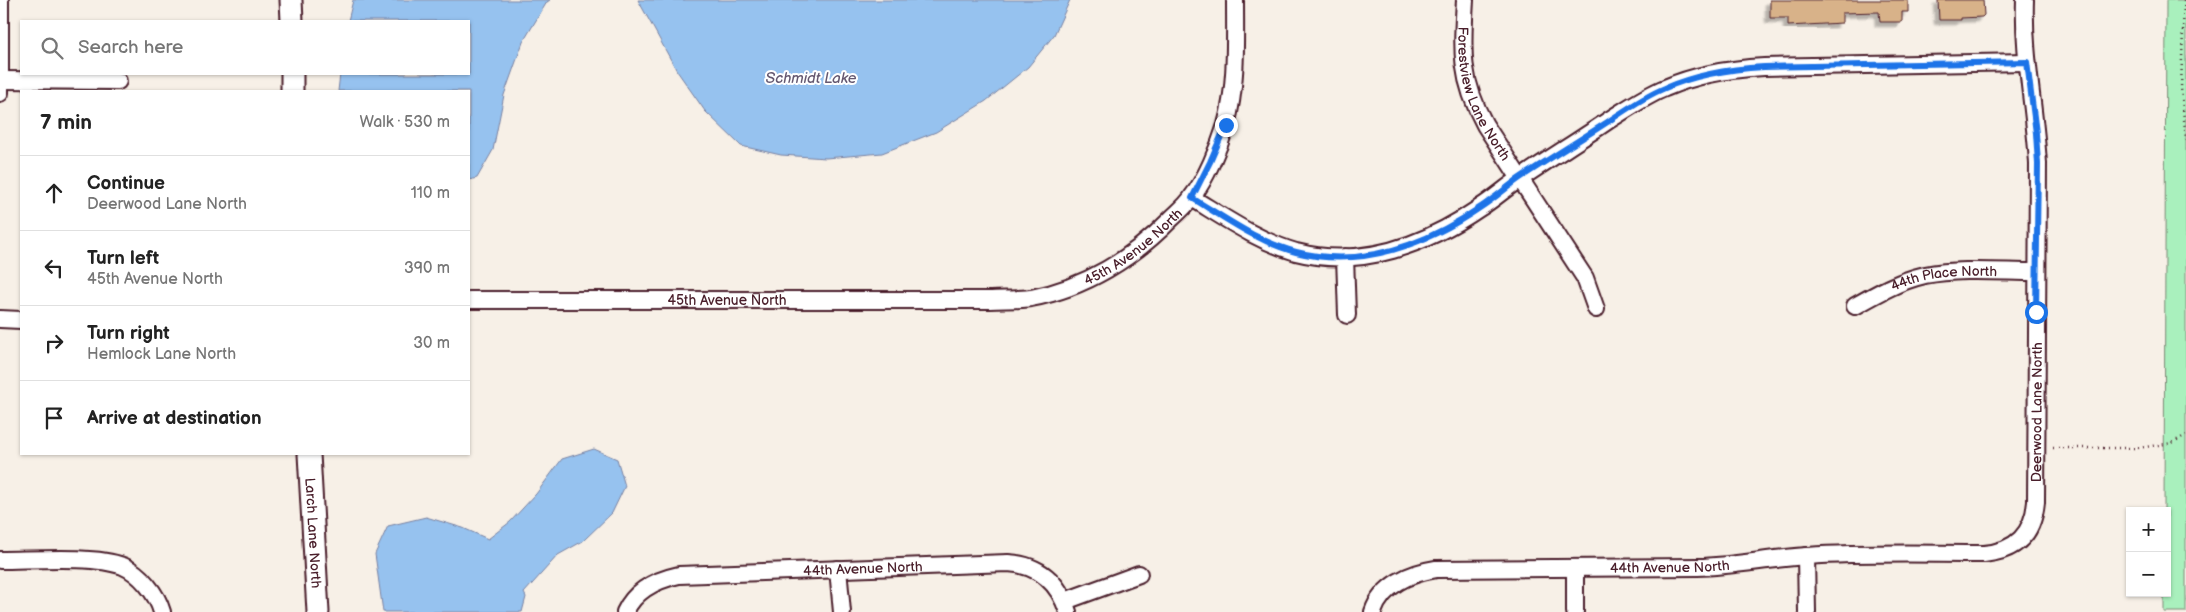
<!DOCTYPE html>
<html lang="en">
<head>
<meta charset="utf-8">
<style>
  body { margin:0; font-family:"Balsamiq Sans",sans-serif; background:#f6f6f6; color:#222 }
  .controls { position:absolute; right:15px; bottom:15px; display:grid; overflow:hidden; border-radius:0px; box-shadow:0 1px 4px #0004 }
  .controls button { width:45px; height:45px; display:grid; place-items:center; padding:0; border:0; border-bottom:1px solid #e0e0e0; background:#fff; color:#222; font:25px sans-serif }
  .stop { position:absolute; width:15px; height:15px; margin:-11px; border:4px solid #1a73e8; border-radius:50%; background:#fff }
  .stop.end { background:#1a73e8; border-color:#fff; box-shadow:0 1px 5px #0008 }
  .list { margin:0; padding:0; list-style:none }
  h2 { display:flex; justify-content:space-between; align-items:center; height:65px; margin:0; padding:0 20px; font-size:21px }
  h2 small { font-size:16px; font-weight:400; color:#767676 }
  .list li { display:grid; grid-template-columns:32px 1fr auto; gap:15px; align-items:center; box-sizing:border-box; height:75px; padding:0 20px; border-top:1px solid #e0e0e0 }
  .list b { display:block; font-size:19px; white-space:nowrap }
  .list p { margin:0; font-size:16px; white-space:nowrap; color:#767676 }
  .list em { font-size:16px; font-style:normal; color:#767676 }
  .icon { flex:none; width:28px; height:28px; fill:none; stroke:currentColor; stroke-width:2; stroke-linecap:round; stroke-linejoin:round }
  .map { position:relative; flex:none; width:2186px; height:612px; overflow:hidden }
  .search { position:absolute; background:#fff; box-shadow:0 1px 4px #0004; left:20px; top:20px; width:450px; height:55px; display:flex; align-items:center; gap:12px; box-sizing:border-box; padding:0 18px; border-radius:0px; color:#767676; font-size:19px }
  .panel { position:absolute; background:#fff; box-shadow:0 1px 4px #0004; left:20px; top:90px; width:450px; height:365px; border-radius:0px }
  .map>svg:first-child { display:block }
</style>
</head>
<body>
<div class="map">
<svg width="2186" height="612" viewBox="0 0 2186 612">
  <defs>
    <filter id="shadow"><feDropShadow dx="-4.5" dy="4.5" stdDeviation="1" flood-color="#0004"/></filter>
  </defs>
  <rect width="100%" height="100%" fill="#f7f0e7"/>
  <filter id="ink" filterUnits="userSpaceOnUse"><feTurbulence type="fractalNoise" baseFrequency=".02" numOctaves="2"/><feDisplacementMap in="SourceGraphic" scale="10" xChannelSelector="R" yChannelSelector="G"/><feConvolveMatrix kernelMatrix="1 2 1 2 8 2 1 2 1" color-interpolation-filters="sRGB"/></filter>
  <g filter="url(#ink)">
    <path fill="#a9f0bd" stroke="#7a8874" d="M2166 0H2186V612H2164V593H2167V511H2164Z"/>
    <path fill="#96c2ef" stroke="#7881a1" d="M353 0H550L547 2 523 42 504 95 493 150 477 178 469 180V91H338L340 74H469V21H348Z
      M638 0H1070L1054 35 1028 67 986 101 936 132 882 153 826 158 781 155 741 146 705 111 677 71Z
      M594 449 617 459 625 486 612 513 583 541 558 555 524 593 526 597 522 612H383L375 554 388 526 426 517 463 528 488 539 510 522 536 494 562 459Z"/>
    <path fill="#d8b289" stroke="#4a1f2b" filter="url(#shadow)" d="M1770 0H1908V12H1902V22H1880L1879 12 1842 13V23L1788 26V18H1770Z
      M1938 0H1983L1984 15 1982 17 1961 18V20H1939Z"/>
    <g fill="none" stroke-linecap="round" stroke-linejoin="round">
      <g stroke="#4a1f2b" stroke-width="20">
        <g id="minor">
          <path id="s1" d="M1465 0C1462 51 1460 79 1485 125L1585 278 1596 309"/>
          <path d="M0 80 118 81"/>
          <path d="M0 93V0"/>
          <path d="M1192 198C1225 218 1258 241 1296 252 1362 269 1427 244 1481 207 1495 198 1507 187 1521 178 1550 158 1580 140 1609 120 1627 109 1645 96 1665 88 1697 74 1729 69 1764 67L2027 62"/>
          <path d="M1345 257 1347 315"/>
          <path id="s2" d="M469 300H989C1002 299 1017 300 1031 298 1085 288 1133 258 1171 219 1178 212 1187 205 1192 197 1206 179 1219 147 1226 125 1237 85 1235 41 1235 0"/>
          <path id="s3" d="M1855 306C1878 293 1899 281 1925 275 1961 268 2001 272 2037 272"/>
          <path d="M0 319 21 320"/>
          <path d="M1806 556 1807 612"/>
          <path d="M0 560C33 560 94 555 123 566 140 573 157 594 162 612"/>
          <path d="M1575 568V612"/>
          <path d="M838 569 842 612"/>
          <path d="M1065 601 1139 574"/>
          <path id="s4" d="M625 612C635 590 656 580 679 575L1008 563C1040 565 1059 583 1068 612"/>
          <path id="s5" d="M1373 612C1382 585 1410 573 1436 569L1698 567C1735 566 1771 558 1808 556 1866 552 1925 554 1984 554 2016 551 2033 534 2036 502L2038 164C2035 109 2023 55 2025 0"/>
        </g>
      </g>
      <g stroke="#4a1f2b" stroke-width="25">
        <g id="tertiary">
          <path d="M291 0 292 21"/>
          <path d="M292 74V91"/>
          <path id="s6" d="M309 454 318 612"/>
        </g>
      </g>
      <path stroke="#4a1f2b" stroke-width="2.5" stroke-dasharray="1 4" stroke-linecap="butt" d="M2184 0 2181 88 2186 140
        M2053 448H2138L2172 443 2186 435"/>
      <use href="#minor" stroke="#fff" stroke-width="16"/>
      <use href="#tertiary" stroke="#fff" stroke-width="21"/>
    </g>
  </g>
  <g fill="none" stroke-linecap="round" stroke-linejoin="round" filter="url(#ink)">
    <path stroke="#1a73e8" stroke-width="6" d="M1226 125 1210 162 1192 198C1225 218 1258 242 1296 252 1362 269 1427 244 1481 207 1495 198 1507 187 1520 178 1550 158 1580 140 1609 121 1627 109 1645 96 1665 88 1697 74 1729 69 1764 67L2027 62 2036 133 2038 164 2036 312"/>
  </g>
  <g text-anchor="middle" stroke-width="4" stroke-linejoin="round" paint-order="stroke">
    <g font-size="14" fill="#4a1f2b" stroke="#fff">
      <text dy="5" stroke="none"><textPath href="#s1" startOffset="98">Forestview Lane North</textPath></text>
      <text dy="5" stroke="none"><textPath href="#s2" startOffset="678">45th Avenue North</textPath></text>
      <text dy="5" stroke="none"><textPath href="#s3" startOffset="95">44th Place North</textPath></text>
      <text dy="5" stroke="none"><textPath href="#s2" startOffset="258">45th Avenue North</textPath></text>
      <text dy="5" stroke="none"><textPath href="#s5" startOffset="800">Deerwood Lane North</textPath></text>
      <text dy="5" stroke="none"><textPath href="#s6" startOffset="79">Larch Lane North</textPath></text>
      <text dy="5" stroke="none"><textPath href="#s5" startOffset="314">44th Avenue North</textPath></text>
      <text dy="5" stroke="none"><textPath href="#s4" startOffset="252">44th Avenue North</textPath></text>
    </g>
    <g font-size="15" font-style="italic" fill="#655870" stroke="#fff">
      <text x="811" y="83">Schmidt Lake</text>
    </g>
  </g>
</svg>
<div class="controls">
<button>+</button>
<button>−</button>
</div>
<div class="stop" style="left:2036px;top:312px"></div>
<div class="stop end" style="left:1226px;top:125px"></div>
<div class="search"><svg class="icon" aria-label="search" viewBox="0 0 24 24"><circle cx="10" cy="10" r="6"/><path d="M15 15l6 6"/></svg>Search here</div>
<section class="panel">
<h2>7 min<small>Walk · 530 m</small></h2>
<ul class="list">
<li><svg class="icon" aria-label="ahead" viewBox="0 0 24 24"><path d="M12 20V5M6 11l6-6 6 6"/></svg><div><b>Continue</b><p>Deerwood Lane North</p></div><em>110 m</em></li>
<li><svg class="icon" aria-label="left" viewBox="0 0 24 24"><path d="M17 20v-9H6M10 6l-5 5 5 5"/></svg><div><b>Turn left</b><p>45th Avenue North</p></div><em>390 m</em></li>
<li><svg class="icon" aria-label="right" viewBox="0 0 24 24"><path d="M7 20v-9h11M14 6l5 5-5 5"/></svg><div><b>Turn right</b><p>Hemlock Lane North</p></div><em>30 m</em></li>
<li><svg class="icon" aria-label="arrive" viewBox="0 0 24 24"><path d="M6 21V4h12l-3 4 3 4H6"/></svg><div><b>Arrive at destination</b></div></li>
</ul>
</section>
</div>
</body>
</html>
